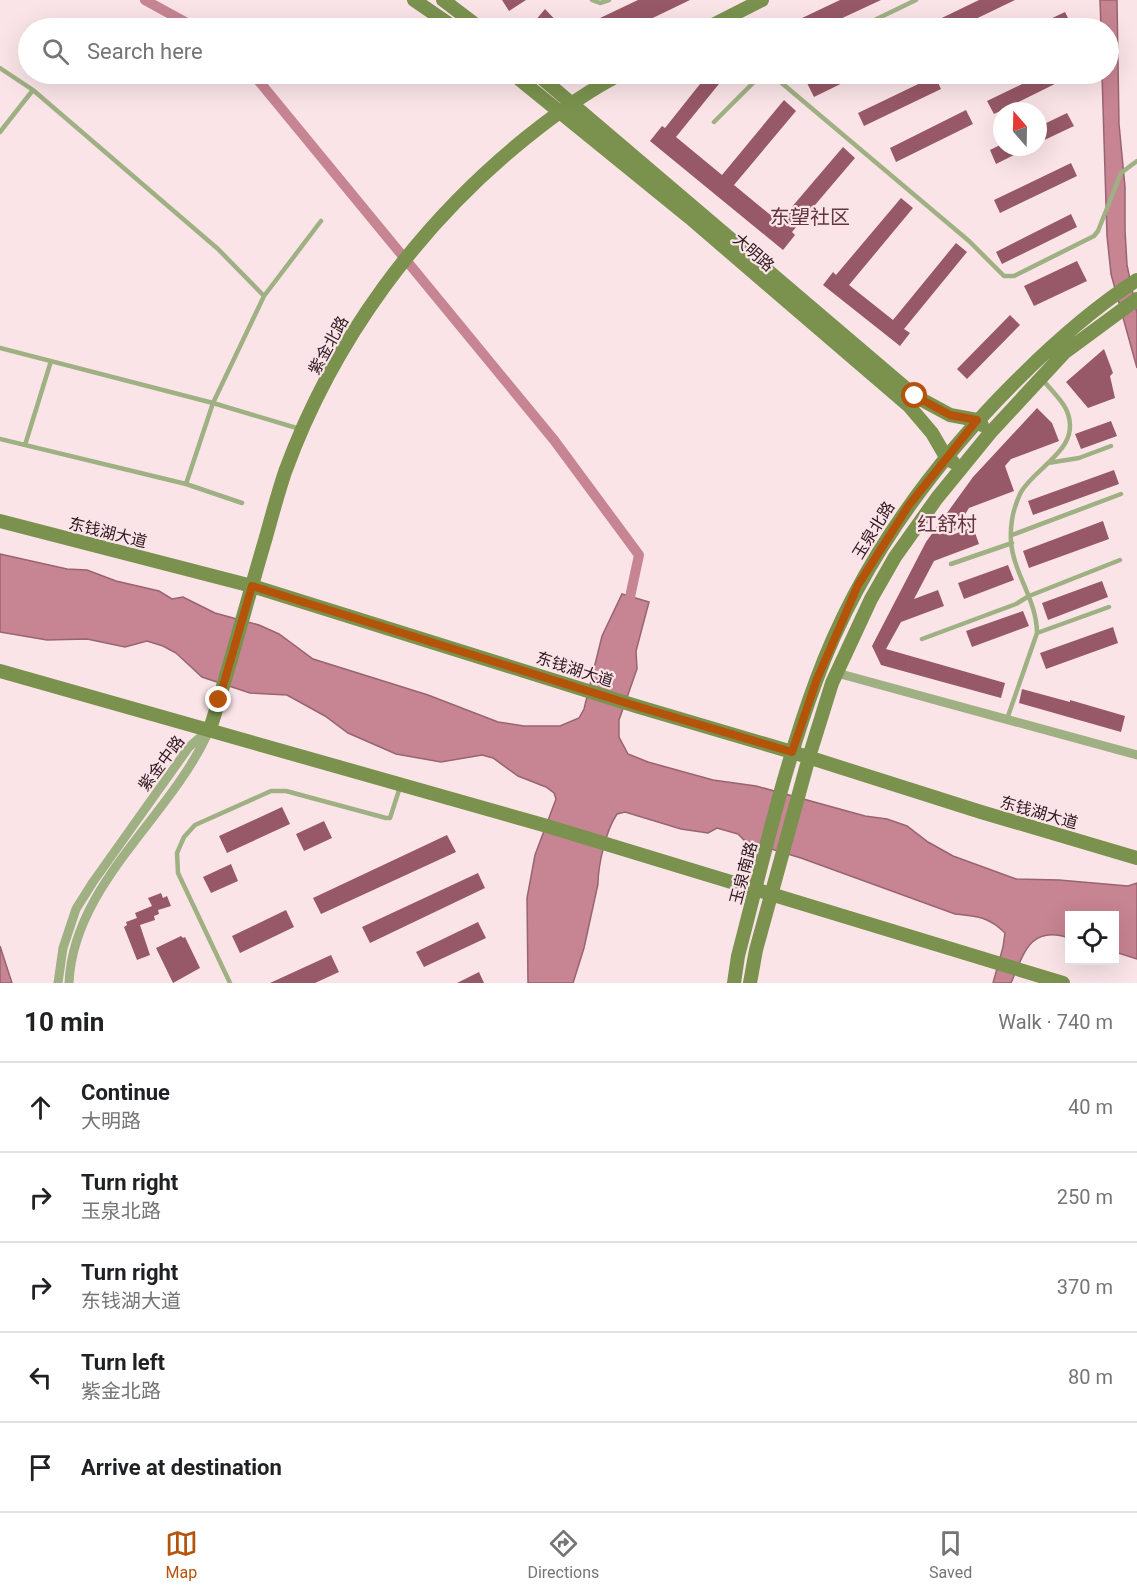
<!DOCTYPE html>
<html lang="en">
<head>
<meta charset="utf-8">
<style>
  body { margin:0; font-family:Roboto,"Noto Sans SC",sans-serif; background:#f6f6f6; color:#202124 }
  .controls { position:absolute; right:18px; bottom:18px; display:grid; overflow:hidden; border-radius:0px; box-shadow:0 6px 24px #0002 }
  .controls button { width:54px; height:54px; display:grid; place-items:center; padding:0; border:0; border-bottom:2px solid #e0e0e0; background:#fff; color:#202124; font:30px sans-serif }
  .compass { position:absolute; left:993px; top:102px; width:54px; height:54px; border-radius:50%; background:#fff; box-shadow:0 6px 24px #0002; rotate:340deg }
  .stop { position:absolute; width:18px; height:18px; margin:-14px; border:4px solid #b45309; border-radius:50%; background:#fff }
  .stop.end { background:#b45309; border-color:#fff; box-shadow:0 2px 6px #0008 }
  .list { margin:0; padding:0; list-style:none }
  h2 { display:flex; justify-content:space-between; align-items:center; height:78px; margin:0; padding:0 24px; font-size:26px }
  h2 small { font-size:20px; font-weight:400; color:#757577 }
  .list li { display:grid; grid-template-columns:39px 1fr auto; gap:18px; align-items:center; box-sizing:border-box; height:90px; padding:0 24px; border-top:2px solid #e0e0e0 }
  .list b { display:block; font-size:22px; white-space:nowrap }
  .list p { margin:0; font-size:20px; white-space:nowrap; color:#757577 }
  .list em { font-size:20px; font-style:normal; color:#757577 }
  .icon { flex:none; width:33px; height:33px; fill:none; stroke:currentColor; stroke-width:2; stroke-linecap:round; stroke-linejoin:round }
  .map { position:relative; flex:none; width:1137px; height:983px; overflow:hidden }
  .search { position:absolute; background:#fff; box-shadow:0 6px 24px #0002; left:18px; right:18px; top:18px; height:66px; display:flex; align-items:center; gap:15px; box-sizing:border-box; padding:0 21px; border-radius:33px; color:#757577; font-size:22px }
  .sheet { height:528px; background:#fff }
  nav { display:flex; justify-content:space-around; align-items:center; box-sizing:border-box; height:84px; border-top:2px solid #e0e0e0; background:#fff; font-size:16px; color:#757577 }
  nav a { display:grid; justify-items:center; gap:3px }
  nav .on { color:#b45309 }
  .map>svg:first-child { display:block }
</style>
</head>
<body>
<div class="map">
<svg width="1137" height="983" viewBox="0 0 1137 983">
  <rect width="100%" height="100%" fill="#fae4e8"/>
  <path fill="#c78493" stroke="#986470" stroke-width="1.5" d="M1100 0H1117L1119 124 1125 187V230L1127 265 1137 313V368L1111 274 1107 236 1102 74H1108V28H1101Z
    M0 554 67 569 87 570 116 581 159 591 172 599 183 597 215 613 259 625 279 634 313 659 428 695 498 722 524 726H560L579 718 584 709 602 636 622 594 649 602 636 651 637 669 619 720V737L628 754 648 762 713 780 756 786 865 816 887 819 907 826 928 842 953 856 1016 879 1059 880 1128 886 1137 883V959L1115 952 1114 915H1070L1069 938C1030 925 1024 953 1011 983H993L1003 947 1005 933C989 917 977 916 955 914L801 858 745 841 738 834 717 828 708 833 681 829 625 812 617 814C606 830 598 865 598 884L584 948 573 983H528L527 898 535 855 556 799 554 793 546 787 518 776 493 758 482 755 441 762 396 754 348 733 325 716 287 695 250 693 202 677 176 653 163 646 147 641 125 647 87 639 47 640 0 632Z
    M0 946 12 983H0Z"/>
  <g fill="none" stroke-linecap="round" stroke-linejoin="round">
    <path stroke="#c78493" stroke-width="10" d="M145 0 196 28
      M253 74 554 440 639 555 627 611"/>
  </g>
  <path fill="#975867" d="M502 0H526L509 11Z
    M638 0H690L632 28H579Z
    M840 0H881L821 28H781Z
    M979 0H1015L957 28H921Z
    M545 9 563 28H529Z
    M1065 12 1072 26 1067 28H1031Z
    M708 74H727L676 137 722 175 784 100 796 111 734 185 779 222 843 147 855 158 792 232 795 235 783 250 650 141 662 126 665 128Z
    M826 74H861L814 97 807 83Z
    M1043 74H1075L994 114 987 101Z
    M935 76 941 89 864 126 858 113Z
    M966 110 973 124 896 162 890 148Z
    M1067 113 1074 126 1038 143V127Z
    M1002 144V147H1030L996 164 990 150Z
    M1071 163 1077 176 1000 213 994 200Z
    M901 198 913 208 849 285 893 320 956 243 967 252 904 329 910 333 900 346 823 285 833 272 836 275Z
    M1071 214 1077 227 1002 264 996 252Z
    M1077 261 1087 281 1034 306 1024 286Z
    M1010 315 1020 325 967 379 957 369Z
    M1104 349 1113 373 1110 376 1115 398 1088 408 1066 382Z
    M1037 408 1052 423 1059 441 1011 459 1005 466 1014 491 969 508 952 535 973 527 979 544 934 561 914 599 938 590 944 606 901 622 886 649 1005 683 1001 698 881 665 872 646 926 542 973 477Z
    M1111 421 1117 436 1081 449 1075 434Z
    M1114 470 1119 484 1033 515 1028 501Z
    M1103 521 1109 539 1029 568 1023 551Z
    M1008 565 1014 580 964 599 958 583Z
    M1102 581 1108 597 1048 620 1042 603Z
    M1023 611 1029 626 972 647 966 631Z
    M1113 627 1118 643 1046 669 1040 653Z
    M1022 689 1070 702V700L1125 716 1121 732 1019 703Z
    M282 807 290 824 227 853 219 836Z
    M324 821 332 838 304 851 296 834Z
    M447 835 456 852 321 914 313 898Z
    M231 864 238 881 211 893 203 877Z
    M478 873 485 888 370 943 362 927Z
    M161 893 163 898 167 896 171 906 158 910 159 914 154 916 155 920 140 925 150 955 137 960 124 927 127 925 126 922 137 918 135 913 152 906 148 898Z
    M286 910 294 927 240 953 232 936Z
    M478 922 486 938 424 967 416 952Z
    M181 936 183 938 185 937 200 968 173 983 156 948Z
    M331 955 339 972 315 983H270Z
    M479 972 484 983H457Z"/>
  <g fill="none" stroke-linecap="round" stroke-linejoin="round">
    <path stroke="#9fb083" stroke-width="4.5" d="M592 0 600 3 609 0
      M858 28 916 0
      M0 68 33 90 218 249 264 296
      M771 74 969 241 1004 276H1014L1094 236 1098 231 1121 173 1137 161
      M714 122 757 79 767 74
      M0 132 33 90
      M0 348 213 403 300 429
      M0 439 186 484 242 503
      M25 445 51 361
      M1048 463 1079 458 1111 446
      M186 484 213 403 264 296 321 221
      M1012 535 1121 494
      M951 564 1012 543
      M1037 633 1109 607
      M922 639 1016 604 1029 596 1120 560
      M1007 719 1037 633C1037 600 1013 573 1011 541 1010 524 1014 506 1021 492 1037 465 1084 448 1066 409 1061 399 1050 389 1043 380
      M230 983 178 873 177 853 184 837 195 825 271 791H286L386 818H390L400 787"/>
    <path stroke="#9fb083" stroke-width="9" d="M837 673 1137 755
      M58 983 63 948 76 909 93 882 189 747 210 729
      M69 983C73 886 168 819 207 735"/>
    <path stroke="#7a924e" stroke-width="14" d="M414 0 455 28
      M443 0 480 28
      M707 28 762 0
      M513 74 689 217 909 406 932 433 946 457 953 462
      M537 74 915 396 950 415 977 420 982 425
      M0 521 252 586 636 706 792 752 981 812 1137 858
      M0 671 547 826 1063 983
      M210 729C230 666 247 601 266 537 272 515 278 493 285 472 333 340 419 224 527 137 557 113 587 91 621 74
      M734 983 738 956C762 864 783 770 816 681 858 566 930 467 1015 382 1053 344 1092 309 1137 280
      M750 983 756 950 809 757 832 683 871 599 895 557 937 498 990 433 1065 352 1137 299"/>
  </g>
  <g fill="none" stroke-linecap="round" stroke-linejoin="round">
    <path stroke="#b45309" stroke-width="8" d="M219 700 252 586 636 706 792 752 817 679 858 585 909 505 977 420 950 415 915 396"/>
  </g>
  <g text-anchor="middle" stroke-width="4.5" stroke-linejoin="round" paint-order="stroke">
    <g font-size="16" fill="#2c191d" stroke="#fae4e8">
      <text transform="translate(754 252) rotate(41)" y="6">大明路</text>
      <text transform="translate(328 345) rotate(-61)" y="6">紫金北路</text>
      <text transform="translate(873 530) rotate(-58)" y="6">玉泉北路</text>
      <text transform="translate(108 532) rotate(14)" y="6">东钱湖大道</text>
      <text transform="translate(575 669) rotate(18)" y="6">东钱湖大道</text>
      <text transform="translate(161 763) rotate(-53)" y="6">紫金中路</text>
      <text transform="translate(1039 812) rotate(16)" y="6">东钱湖大道</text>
      <text transform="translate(743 873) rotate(-75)" y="6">玉泉南路</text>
    </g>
    <g font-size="20" fill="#623641" stroke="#fae4e8">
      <text x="810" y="224">东望社区</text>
      <text x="947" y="531">红舒村</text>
    </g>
  </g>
</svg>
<div class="controls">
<button><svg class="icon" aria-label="locate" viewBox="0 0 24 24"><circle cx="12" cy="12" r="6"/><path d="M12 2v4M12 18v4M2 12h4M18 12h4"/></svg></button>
</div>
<svg class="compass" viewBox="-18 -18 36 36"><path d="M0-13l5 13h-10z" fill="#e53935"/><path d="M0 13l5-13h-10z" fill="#757577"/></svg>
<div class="stop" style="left:915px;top:396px"></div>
<div class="stop end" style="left:219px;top:700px"></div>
<div class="search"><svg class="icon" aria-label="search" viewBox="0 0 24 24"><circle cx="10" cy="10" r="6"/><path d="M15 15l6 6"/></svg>Search here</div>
</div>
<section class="sheet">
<h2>10 min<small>Walk · 740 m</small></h2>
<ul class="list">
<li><svg class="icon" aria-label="ahead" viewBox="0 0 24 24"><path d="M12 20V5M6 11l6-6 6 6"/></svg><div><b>Continue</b><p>大明路</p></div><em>40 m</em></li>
<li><svg class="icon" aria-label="right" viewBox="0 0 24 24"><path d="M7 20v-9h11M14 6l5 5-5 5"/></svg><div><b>Turn right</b><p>玉泉北路</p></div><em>250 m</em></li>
<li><svg class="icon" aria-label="right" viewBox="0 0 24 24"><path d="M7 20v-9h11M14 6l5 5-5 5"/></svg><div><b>Turn right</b><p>东钱湖大道</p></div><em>370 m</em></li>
<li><svg class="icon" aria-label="left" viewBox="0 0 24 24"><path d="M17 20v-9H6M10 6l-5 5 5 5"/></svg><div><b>Turn left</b><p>紫金北路</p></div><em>80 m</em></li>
<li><svg class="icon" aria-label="arrive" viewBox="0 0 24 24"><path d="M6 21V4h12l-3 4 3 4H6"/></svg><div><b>Arrive at destination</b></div></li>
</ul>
</section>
<nav>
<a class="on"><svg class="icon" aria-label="map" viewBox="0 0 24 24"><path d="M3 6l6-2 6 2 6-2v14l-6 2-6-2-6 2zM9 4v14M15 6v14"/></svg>Map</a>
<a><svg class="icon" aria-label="directions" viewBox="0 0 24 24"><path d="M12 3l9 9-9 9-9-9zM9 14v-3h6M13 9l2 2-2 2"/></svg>Directions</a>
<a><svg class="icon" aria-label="saved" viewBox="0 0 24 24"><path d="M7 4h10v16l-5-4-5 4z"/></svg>Saved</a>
</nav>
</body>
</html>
